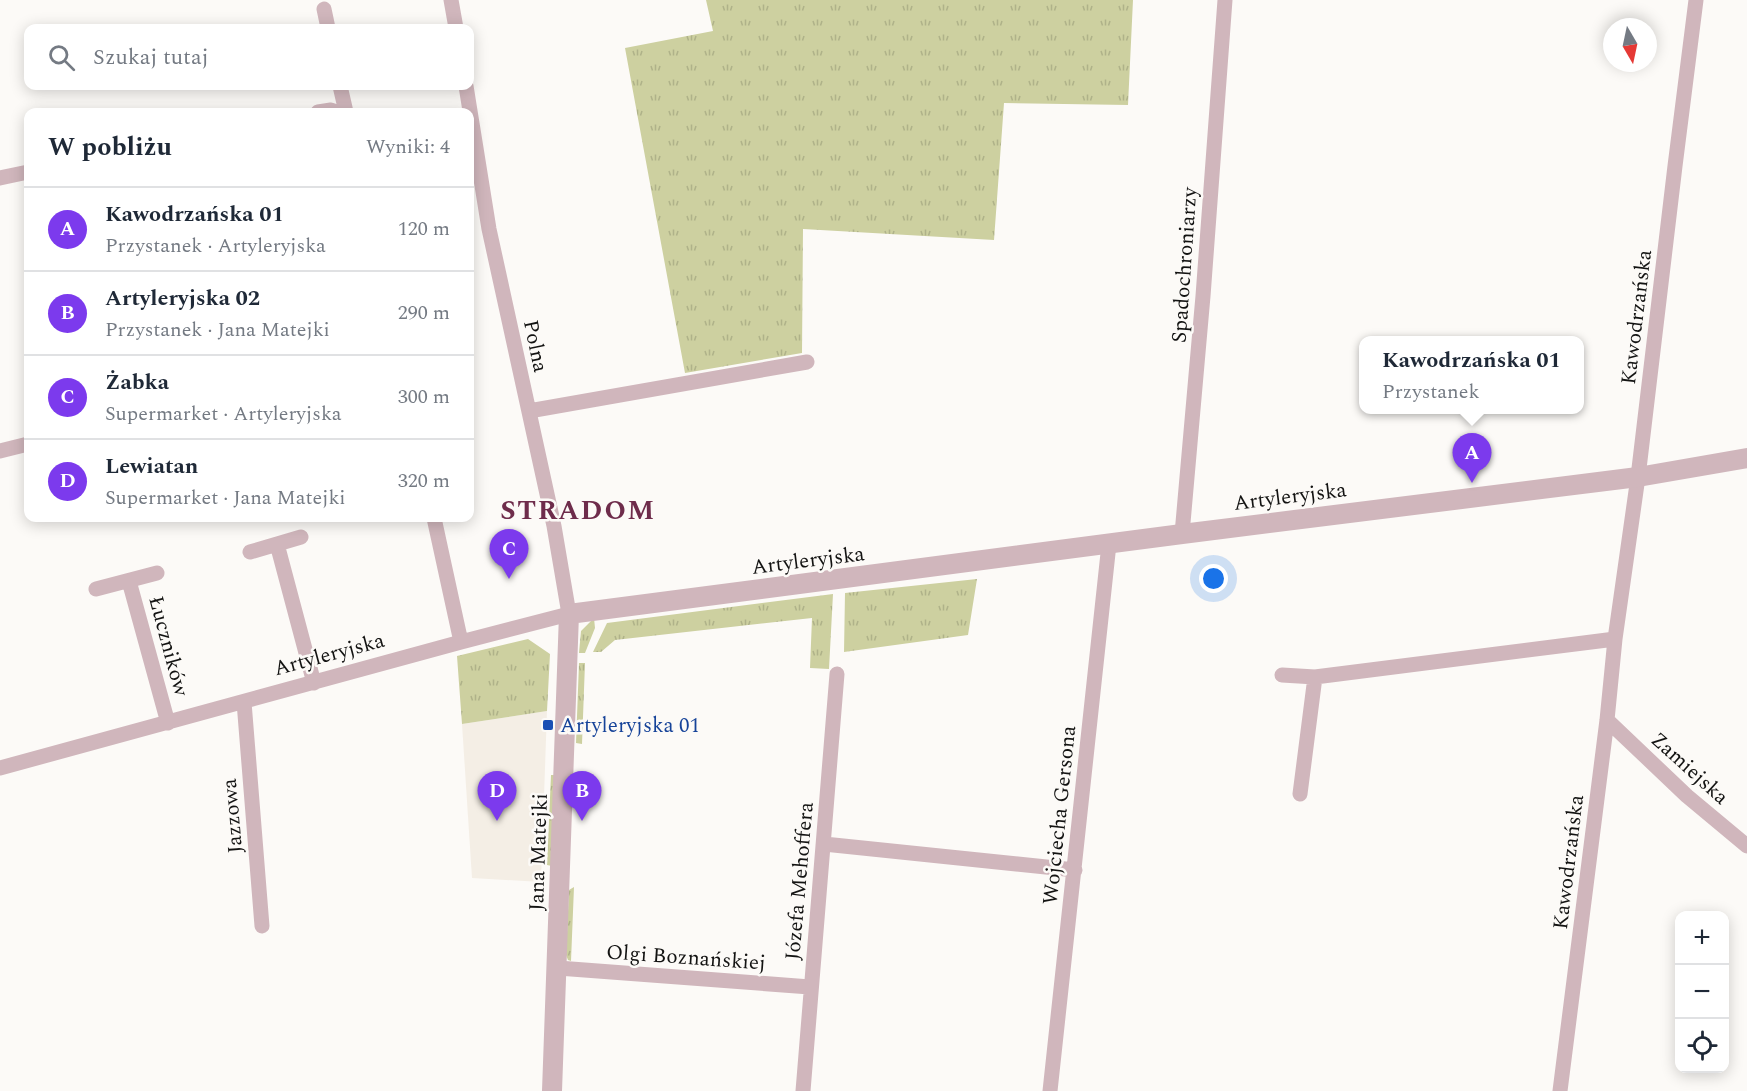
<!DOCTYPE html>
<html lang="pl">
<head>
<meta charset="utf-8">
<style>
  body { margin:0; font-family:Spectral,serif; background:#f6f6f7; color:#1f2937 }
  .controls { position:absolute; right:18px; bottom:18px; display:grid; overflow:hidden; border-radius:12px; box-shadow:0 3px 15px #0003 }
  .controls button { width:54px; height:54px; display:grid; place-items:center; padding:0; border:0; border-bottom:2px solid #e0e1e3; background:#fff; color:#1f2937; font:30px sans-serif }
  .compass { position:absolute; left:1603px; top:18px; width:54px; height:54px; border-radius:50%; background:#fff; box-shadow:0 3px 15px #0003; rotate:171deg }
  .you { position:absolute; left:1214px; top:579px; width:21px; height:21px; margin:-15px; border:4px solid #fff; border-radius:50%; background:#1a73e8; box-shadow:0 0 0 9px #1a73e833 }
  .badge { display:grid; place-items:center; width:39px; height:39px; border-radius:50%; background:#7c3aed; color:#fff; font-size:20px; font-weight:700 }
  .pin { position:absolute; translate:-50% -50px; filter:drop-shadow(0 2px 3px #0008) }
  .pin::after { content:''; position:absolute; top:32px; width:21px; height:18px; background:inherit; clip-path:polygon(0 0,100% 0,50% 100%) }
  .popup { position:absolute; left:1359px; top:336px; width:225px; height:78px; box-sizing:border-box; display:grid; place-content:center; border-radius:12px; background:#fff; filter:drop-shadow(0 2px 4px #0005); font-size:20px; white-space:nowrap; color:#747a83 }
  .popup b { font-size:22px; color:#1f2937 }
  .popup::after { content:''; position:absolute; left:50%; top:100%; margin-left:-12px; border:12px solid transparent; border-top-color:#fff }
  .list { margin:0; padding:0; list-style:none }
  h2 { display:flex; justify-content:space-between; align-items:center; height:78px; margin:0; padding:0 24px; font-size:26px }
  h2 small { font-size:20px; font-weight:400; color:#747a83 }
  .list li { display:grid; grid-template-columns:39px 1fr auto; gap:18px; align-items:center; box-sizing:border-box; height:84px; padding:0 24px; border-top:2px solid #e0e1e3 }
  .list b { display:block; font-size:22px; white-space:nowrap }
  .list p { margin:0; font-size:20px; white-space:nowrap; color:#747a83 }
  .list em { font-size:20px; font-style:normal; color:#747a83 }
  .icon { flex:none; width:33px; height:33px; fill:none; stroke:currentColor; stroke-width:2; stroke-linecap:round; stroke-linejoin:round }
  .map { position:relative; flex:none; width:1747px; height:1091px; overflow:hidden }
  .search { position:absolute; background:#fff; box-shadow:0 3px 15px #0003; left:24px; top:24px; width:450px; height:66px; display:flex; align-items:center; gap:15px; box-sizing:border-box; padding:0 21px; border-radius:12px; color:#747a83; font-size:22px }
  .panel { position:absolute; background:#fff; box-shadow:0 3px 15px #0003; left:24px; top:108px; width:450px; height:414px; border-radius:12px }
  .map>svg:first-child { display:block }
</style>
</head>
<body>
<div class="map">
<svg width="1747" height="1091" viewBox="0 0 1747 1091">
  <defs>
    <pattern id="grass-tufts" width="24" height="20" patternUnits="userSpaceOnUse" patternTransform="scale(1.5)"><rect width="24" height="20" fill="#cdd0a0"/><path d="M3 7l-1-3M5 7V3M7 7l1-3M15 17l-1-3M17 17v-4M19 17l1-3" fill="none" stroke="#afb289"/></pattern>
  </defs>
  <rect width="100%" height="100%" fill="#fcfaf7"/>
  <path fill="#f4eee5" d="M547 711 541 882 472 878 462 724Z"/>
  <path fill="url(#grass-tufts)" d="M706 0H1133L1128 105 1004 103 994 240 803 229 802 353 685 373 625 48 713 31Z
    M977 579 968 635 844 652 845 593Z
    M833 594 829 669 810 668 812 618 615 640 601 652H593L607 623Z
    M594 618 595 628 585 653H579L581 631Z
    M528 639 550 654 547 711 462 724 457 656Z
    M579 663H585L582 744 576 743Z
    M551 775H556L552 866 547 865Z
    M574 887 571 961 568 960 566 955 569 890Z"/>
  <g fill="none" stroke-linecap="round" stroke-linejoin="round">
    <path stroke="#d0b6bc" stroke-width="15" d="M451 0 456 28
      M324 9 328 28
      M340 86 346 112
      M318 112 331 110 337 112
      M0 178 28 172
      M529 411 807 362
      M0 451 28 444
      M434 518 461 642
      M1182 534 1203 296 1225 0
      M277 544 314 683
      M250 552 301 537
      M129 581 168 723
      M96 589 157 573
      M1282 675 1315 677
      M244 702 262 926
      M1607 720 1687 796 1747 846
      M0 768 461 642 569 614 554 526 489 229 466 86
      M1300 794 1315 677 1615 639
      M824 844 1075 870
      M558 968 810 987
      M803 1091 837 674
      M1050 1091 1109 544
      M1560 1091 1607 720 1615 639 1638 477 1675 166 1696 0"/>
    <path stroke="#d0b6bc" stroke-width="20" d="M552 1091 569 614 1182 534 1638 477 1747 458"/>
  </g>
  <rect fill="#1a4fb4" stroke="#fcfaf7" stroke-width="2" x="542" y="719" width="12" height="12" rx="3"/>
  <g text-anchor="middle" stroke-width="5" stroke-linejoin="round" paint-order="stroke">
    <g font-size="21" fill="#131312" stroke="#fcfaf7">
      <text transform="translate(1184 265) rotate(-86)" y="7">Spadochroniarzy</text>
      <text transform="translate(1636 317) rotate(-83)" y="7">Kawodrzańska</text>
      <text transform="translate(536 346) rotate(78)" y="7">Polna</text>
      <text transform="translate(1290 496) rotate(-7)" y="7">Artyleryjska</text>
      <text transform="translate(808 560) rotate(-7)" y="7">Artyleryjska</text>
      <text transform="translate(169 646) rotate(75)" y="7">Łuczników</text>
      <text transform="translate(329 654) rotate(-15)" y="7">Artyleryjska</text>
      <text transform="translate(1690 768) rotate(42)" y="7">Zamiejska</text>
      <text transform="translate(1059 815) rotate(-84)" y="7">Wojciecha Gersona</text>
      <text transform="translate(232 816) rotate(-95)" y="7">Jazzowa</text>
      <text transform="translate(538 852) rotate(-88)" y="7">Jana Matejki</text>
      <text transform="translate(1568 862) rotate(-83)" y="7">Kawodrzańska</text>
      <text transform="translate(799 881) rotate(-85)" y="7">Józefa Mehoffera</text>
      <text transform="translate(686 957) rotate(4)" y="7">Olgi Boznańskiej</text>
    </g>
    <g font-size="21" fill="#164399" stroke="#fcfaf7" text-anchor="start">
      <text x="560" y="732">Artyleryjska 01</text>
    </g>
    <g font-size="27" font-weight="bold" letter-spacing="1.5" fill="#6e2c4b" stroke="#fcfaf7">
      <text x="578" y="519">STRADOM</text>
    </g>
  </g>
</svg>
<div class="controls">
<button>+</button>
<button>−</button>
<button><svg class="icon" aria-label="locate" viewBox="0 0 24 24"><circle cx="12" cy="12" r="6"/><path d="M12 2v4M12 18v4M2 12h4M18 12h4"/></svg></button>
</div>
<svg class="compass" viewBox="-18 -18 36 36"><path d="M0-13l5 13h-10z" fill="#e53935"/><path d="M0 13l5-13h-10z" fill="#747a83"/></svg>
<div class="you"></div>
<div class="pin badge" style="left:1472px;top:483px">A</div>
<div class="popup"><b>Kawodrzańska 01</b>Przystanek</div>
<div class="pin badge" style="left:582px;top:821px">B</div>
<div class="pin badge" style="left:509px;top:579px">C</div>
<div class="pin badge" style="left:497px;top:821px">D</div>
<div class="search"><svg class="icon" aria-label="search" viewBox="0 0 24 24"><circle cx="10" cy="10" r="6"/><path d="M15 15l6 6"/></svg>Szukaj tutaj</div>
<section class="panel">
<h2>W pobliżu<small>Wyniki: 4</small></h2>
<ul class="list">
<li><span class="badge">A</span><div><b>Kawodrzańska 01</b><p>Przystanek · Artyleryjska</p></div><em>120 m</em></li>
<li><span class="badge">B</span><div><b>Artyleryjska 02</b><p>Przystanek · Jana Matejki</p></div><em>290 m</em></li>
<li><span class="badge">C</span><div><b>Żabka</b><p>Supermarket · Artyleryjska</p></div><em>300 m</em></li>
<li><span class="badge">D</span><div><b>Lewiatan</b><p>Supermarket · Jana Matejki</p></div><em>320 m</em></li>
</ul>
</section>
</div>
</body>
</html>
